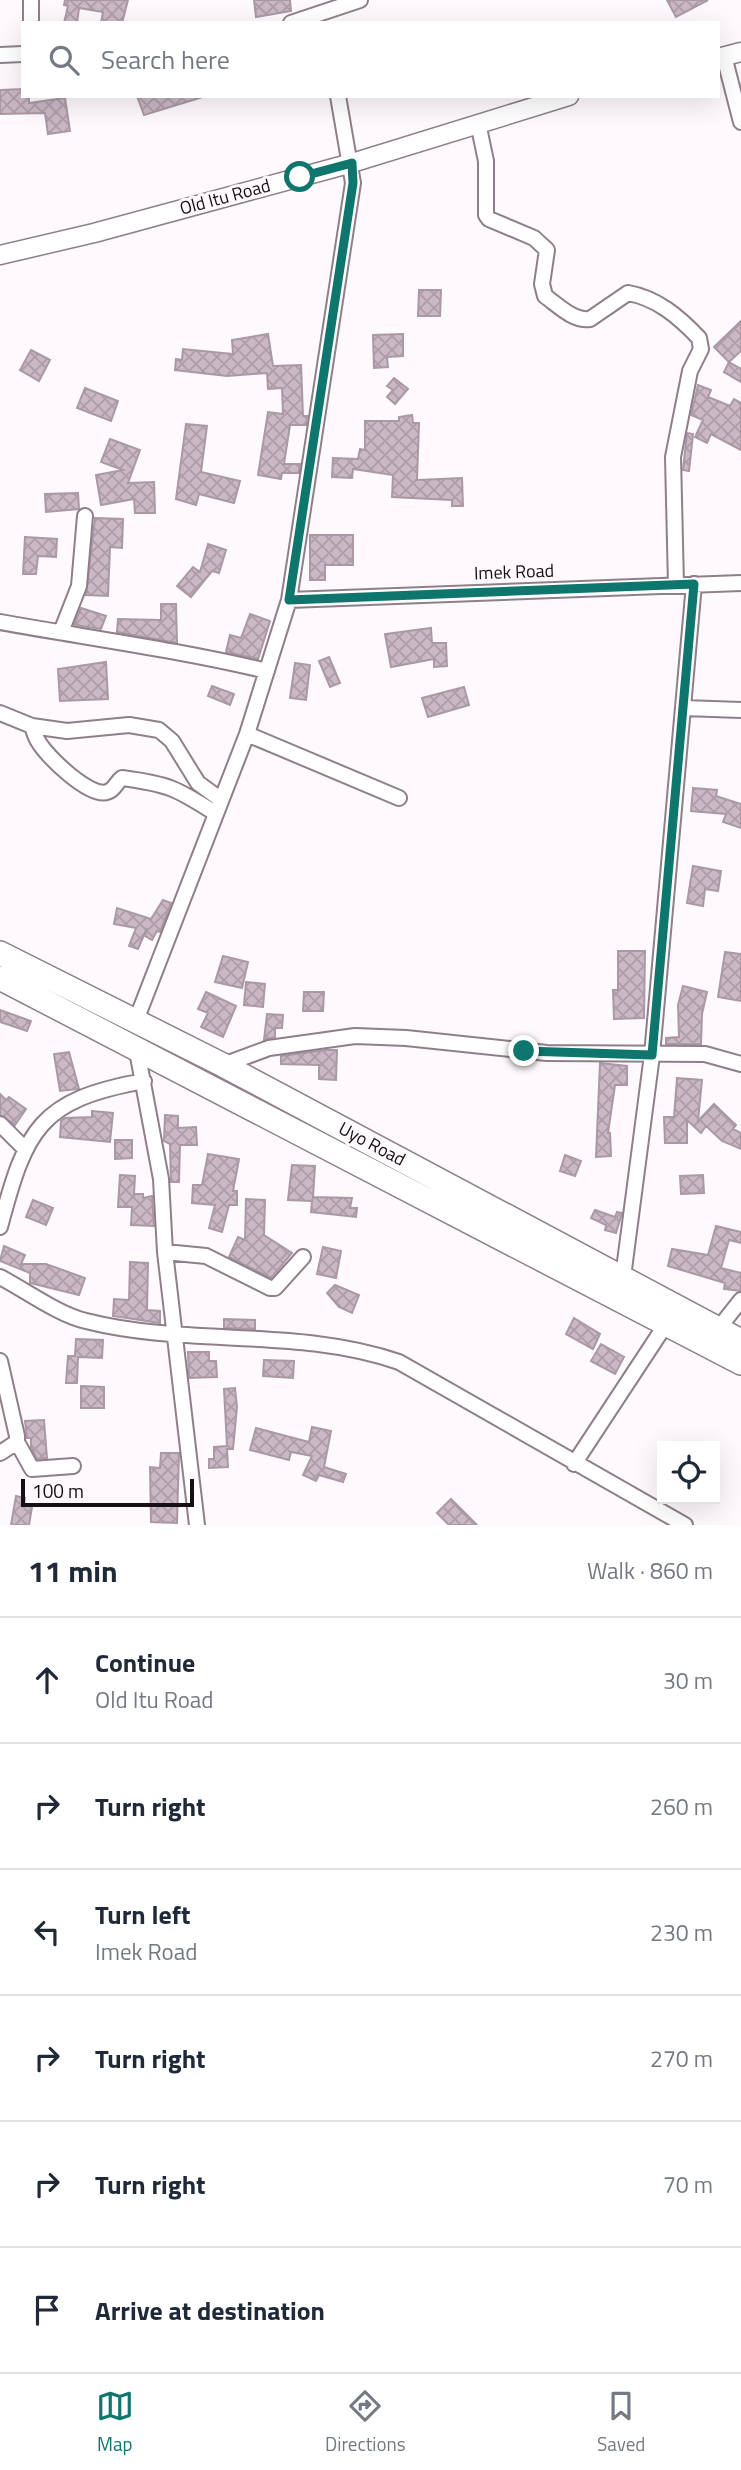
<!DOCTYPE html>
<html lang="en">
<head>
<meta charset="utf-8">
<style>
  body { margin:0; font-family:"Titillium Web",sans-serif; background:#f2f2f3; color:#1f2937 }
  .controls { position:absolute; right:21px; bottom:21px; display:grid; overflow:hidden; border-radius:0px; box-shadow:0 7px 28px #0002 }
  .controls button { width:63px; height:63px; display:grid; place-items:center; padding:0; border:0; border-bottom:2px solid #e0e1e3; background:#fff; color:#1f2937; font:35px sans-serif }
  .scale { position:absolute; left:21px; bottom:18px; width:173px; box-sizing:border-box; padding-left:7px; border:4px solid #160f14; border-top:0; font-size:19px; line-height:24px; white-space:nowrap; color:#160f14; -webkit-text-stroke:5px #fdf9fc; paint-order:stroke }
  .stop { position:absolute; width:21px; height:21px; margin:-16px; border:5px solid #0f766e; border-radius:50%; background:#fff }
  .stop.end { background:#0f766e; border-color:#fff; box-shadow:0 2px 7px #0008 }
  .list { margin:0; padding:0; list-style:none }
  h2 { display:flex; justify-content:space-between; align-items:center; height:91px; margin:0; padding:0 28px; font-size:30px }
  h2 small { font-size:23px; font-weight:400; color:#747a83 }
  .list li { display:grid; grid-template-columns:46px 1fr auto; gap:21px; align-items:center; box-sizing:border-box; height:126px; padding:0 28px; border-top:2px solid #e0e1e3 }
  .list b { display:block; font-size:26px; white-space:nowrap }
  .list p { margin:0; font-size:23px; white-space:nowrap; color:#747a83 }
  .list em { font-size:23px; font-style:normal; color:#747a83 }
  .icon { flex:none; width:38px; height:38px; fill:none; stroke:currentColor; stroke-width:2; stroke-linecap:round; stroke-linejoin:round }
  .map { position:relative; flex:none; width:741px; height:1525px; overflow:hidden }
  .search { position:absolute; background:#fff; box-shadow:0 7px 28px #0002; left:21px; right:21px; top:21px; height:77px; display:flex; align-items:center; gap:18px; box-sizing:border-box; padding:0 24px; border-radius:0px; color:#747a83; font-size:26px }
  .sheet { height:847px; background:#fff }
  nav { display:flex; justify-content:space-around; align-items:center; box-sizing:border-box; height:98px; border-top:2px solid #e0e1e3; background:#fff; font-size:19px; color:#747a83 }
  nav a { display:grid; justify-items:center; gap:4px }
  nav .on { color:#0f766e }
  .map>svg:first-child { display:block }
</style>
</head>
<body>
<div class="map">
<svg width="741" height="1525" viewBox="0 0 741 1525">
  <defs>
    <pattern id="building-cross-hatch" width="8" height="8" patternUnits="userSpaceOnUse" patternTransform="scale(1.75)"><rect width="8" height="8" fill="#cab8c4"/><path d="M0 0l8 8M0 8l8-8" fill="none" stroke="#ad9da8"/></pattern>
  </defs>
  <rect width="100%" height="100%" fill="#fdf9fc"/>
  <path fill="url(#building-cross-hatch)" stroke="#aa99a5" stroke-width="2" d="M65 0H128L122 23H101L103 12 79 8 77 23H64L68 6 64 5Z
    M254 0H290L291 11 256 17Z
    M667 0H708L676 17Z
    M23 89V96H29V103L65 98 70 131 48 134 45 113 0 114V90Z
    M137 96H199L200 98 144 115Z
    M419 290H441L440 316H418Z
    M741 321V351L729 362 741 369V382L724 372 729 362 714 347Z
    M268 334 273 366 301 365 303 416H307L306 425H290L284 464H300L299 473H282L281 479 258 475 268 412 283 414 282 388 268 389 267 373 227 376 175 370 176 359 182 360 183 349 233 354 232 340Z
    M403 334V356L387 357 388 367 374 368 373 335Z
    M31 350 50 360 39 381 20 370Z
    M394 378 408 389 395 404 387 397 393 390 387 386Z
    M698 385 711 390 708 397 730 406 734 399 741 403V450L711 434 707 443 695 437 703 420 691 415Z
    M85 388 118 401 111 421 77 408Z
    M412 415 413 423H419L417 480 462 478 463 506H452V500L392 497 393 475 353 469 352 478 332 477 333 458 358 459 360 449 365 450V421H399V417Z
    M186 424 207 426 201 472 240 481 234 503 199 494 196 505 176 499Z
    M687 433 693 434 689 471 683 470Z
    M110 439 140 450 128 483 154 482 155 513H135L134 499 101 505 96 475 123 470 101 462Z
    M78 493 79 509 46 512 45 494Z
    M95 518 123 519 122 548 110 547 108 596 86 595Z
    M310 535H353V565H325V580H310Z
    M25 537 57 539 56 557 38 556 36 574H23Z
    M208 544 226 550 219 573 212 571 191 597 177 586 193 567 200 572Z
    M161 604H176L177 643 117 632 118 619 161 620Z
    M81 608 106 616 101 629 74 625Z
    M250 614 270 621 258 659 226 652 230 635 241 638Z
    M431 628 432 643H446L447 666 434 667V659L391 667 385 634Z
    M329 657 340 683 330 687 319 661Z
    M106 662 108 699 60 701 58 669Z
    M295 663 310 665 306 700 290 698Z
    M212 686 234 694 230 705 208 696Z
    M464 687 469 705 428 717 422 698Z
    M693 788 717 790 716 796 741 804V828L723 822 726 814 691 811Z
    M693 866 721 871 718 891 705 889 703 906 687 903Z
    M163 900 171 903 160 932 157 931 152 940 145 936 147 928 138 949 129 946 136 928 114 924 117 908 151 919Z
    M618 951H645L644 1018 614 1019 613 990H618Z
    M725 952 741 954V1001L718 997Z
    M223 956 248 962 242 988 215 982Z
    M246 982 265 984 263 1007 244 1005Z
    M683 986 707 992 702 1014 701 1044H666V1038L679 1037 678 1005Z
    M206 992 236 1006 223 1037 201 1027 208 1013 198 1009Z
    M304 992H324L323 1011H303Z
    M0 1010 31 1021 27 1031 0 1022Z
    M267 1014 283 1015 282 1028H275V1037L264 1040Z
    M326 1050H337L336 1080 319 1079V1065L281 1064V1056Z
    M69 1052 79 1089 60 1091 54 1054Z
    M600 1063 627 1066V1085H615L608 1133H610L611 1156 596 1157Z
    M677 1078 702 1080 698 1121 714 1104 736 1125 733 1129 741 1133V1149L722 1141 706 1126 701 1133 687 1120V1143H665L664 1117H674Z
    M0 1094 6 1100 9 1097 26 1109 15 1125 0 1115Z
    M92 1111 113 1113 110 1142 60 1137 61 1121 65 1118 92 1117Z
    M165 1115 178 1116V1128L196 1127 197 1145H180L179 1182H171L170 1144 164 1141Z
    M115 1140H132V1158L115 1159Z
    M208 1154 239 1159 233 1191H237V1205H229L222 1232 209 1228 215 1205 192 1203 193 1185H202Z
    M565 1155 581 1161 575 1176 560 1171Z
    M292 1165 315 1166 313 1197 352 1198 350 1208H357L356 1217 311 1212 312 1201 288 1200Z
    M120 1175 135 1176 134 1194H143V1198L152 1196 154 1226 131 1225 132 1207H118Z
    M703 1175 704 1193 681 1194 680 1176Z
    M246 1199 265 1200 264 1235 292 1253 271 1278 229 1257 238 1237 245 1240Z
    M33 1200 53 1208 46 1225 26 1217Z
    M595 1210 615 1217 617 1212 622 1213 616 1233 605 1230 606 1225 591 1218Z
    M716 1226 741 1232V1243L729 1240 721 1268 741 1273V1291L724 1289 725 1283 668 1266 672 1249 708 1255Z
    M4 1246 25 1255 21 1264H46L85 1278 79 1295 30 1283V1273L0 1261Z
    M323 1247 341 1251 336 1278 317 1274Z
    M130 1262 148 1263 147 1310 160 1311V1323L113 1316 114 1299 129 1300Z
    M335 1285 359 1295 352 1313 339 1307 327 1293Z
    M574 1318 600 1334 593 1349 566 1334Z
    M224 1319 255 1320V1329L224 1328Z
    M76 1339 103 1340 102 1358 78 1357 77 1383H66L68 1356H75Z
    M601 1344 624 1357 615 1374 591 1361Z
    M188 1352H209V1361H216L217 1377 189 1378Z
    M264 1360 294 1361 293 1378 263 1376Z
    M81 1386 104 1387V1408H81Z
    M235 1388 237 1407 233 1449H227L228 1467 209 1468V1459H214V1447L227 1446 224 1389Z
    M44 1420 47 1458 37 1459 31 1447V1438H27L25 1421Z
    M312 1427 331 1431 324 1467 346 1474 343 1482 319 1475 316 1481 303 1475 312 1456 291 1452 289 1460 250 1450 256 1428 309 1442Z
    M161 1453H179L177 1523 151 1522 150 1467 160 1468Z
    M16 1496 25 1498 24 1505 32 1507 29 1525H11Z
    M451 1499 477 1525H449L437 1513Z"/>
  <g fill="none" stroke-linecap="round" stroke-linejoin="round">
    <g stroke="#8f7f8a" stroke-width="18">
      <path id="minor" d="M31 0V23
        M291 23 360 0
        M0 55 23 54
        M724 56 741 122
        M478 123 486 161V215L489 219 534 238 547 250 542 284 545 296C559 306 573 321 590 319L628 293C657 298 679 317 699 338L701 349 690 371 673 457 676 585
        M289 600 741 583
        M0 622C89 638 179 650 267 671
        M61 632 79 586 85 516
        M684 708 741 710
        M0 713 32 726 67 731 129 725 159 730 172 741 198 783 220 799
        M32 726C34 731 35 737 38 741 46 756 90 798 107 792 115 790 116 782 122 778 168 784 176 788 215 813
        M247 734 399 798
        M135 1023 247 734 289 600 353 183 338 96
        M137 1051 161 1179 165 1252 197 1525
        M223 1065 269 1048 355 1036 406 1038 547 1053 705 1054 741 1064
        M0 1124 24 1148
        M0 1227C26 1129 39 1100 144 1081
        M165 1252 206 1256 270 1288H275L303 1257
        M0 1277C25 1290 59 1315 86 1321 189 1347 298 1327 399 1362L685 1525
        M623 1277 652 1055 694 584
        M718 1329 741 1300
        M0 1361 17 1436V1442L0 1453
        M17 1442 32 1469 73 1466
        M574 1464 666 1324"/>
    </g>
    <g stroke="#8f7f8a" stroke-width="21">
      <path id="tertiary" d="M718 58 741 52
        M0 255 94 233 352 163 569 96"/>
    </g>
    <g stroke="#8f7f8a" stroke-width="26">
      <path id="trunk" d="M0 953 223 1065 741 1341
        M0 978 741 1363"/>
    </g>
    <use href="#minor" stroke="#fff" stroke-width="14"/>
    <use href="#tertiary" stroke="#fff" stroke-width="18"/>
    <use href="#trunk" stroke="#fff" stroke-width="23"/>
  </g>
  <g fill="none" stroke-linecap="round" stroke-linejoin="round">
    <path stroke="#0f766e" stroke-width="9" d="M300 177 352 163 353 183 289 600 694 584 652 1055 524 1051"/>
  </g>
  <g text-anchor="middle" stroke-width="6" stroke-linejoin="round" paint-order="stroke">
    <g font-size="18" fill="#160f14" stroke="#fdf9fc">
      <text transform="translate(225 197) rotate(-15)" y="6">Old Itu Road</text>
      <text transform="translate(514 572) rotate(-2)" y="6">Imek Road</text>
      <text transform="translate(372 1144) rotate(28)" y="6">Uyo Road</text>
    </g>
  </g>
</svg>
<div class="controls">
<button><svg class="icon" aria-label="locate" viewBox="0 0 24 24"><circle cx="12" cy="12" r="6"/><path d="M12 2v4M12 18v4M2 12h4M18 12h4"/></svg></button>
</div>
<div class="scale">100 m</div>
<div class="stop" style="left:300px;top:177px"></div>
<div class="stop end" style="left:524px;top:1051px"></div>
<div class="search"><svg class="icon" aria-label="search" viewBox="0 0 24 24"><circle cx="10" cy="10" r="6"/><path d="M15 15l6 6"/></svg>Search here</div>
</div>
<section class="sheet">
<h2>11 min<small>Walk · 860 m</small></h2>
<ul class="list">
<li><svg class="icon" aria-label="ahead" viewBox="0 0 24 24"><path d="M12 20V5M6 11l6-6 6 6"/></svg><div><b>Continue</b><p>Old Itu Road</p></div><em>30 m</em></li>
<li><svg class="icon" aria-label="right" viewBox="0 0 24 24"><path d="M7 20v-9h11M14 6l5 5-5 5"/></svg><div><b>Turn right</b></div><em>260 m</em></li>
<li><svg class="icon" aria-label="left" viewBox="0 0 24 24"><path d="M17 20v-9H6M10 6l-5 5 5 5"/></svg><div><b>Turn left</b><p>Imek Road</p></div><em>230 m</em></li>
<li><svg class="icon" aria-label="right" viewBox="0 0 24 24"><path d="M7 20v-9h11M14 6l5 5-5 5"/></svg><div><b>Turn right</b></div><em>270 m</em></li>
<li><svg class="icon" aria-label="right" viewBox="0 0 24 24"><path d="M7 20v-9h11M14 6l5 5-5 5"/></svg><div><b>Turn right</b></div><em>70 m</em></li>
<li><svg class="icon" aria-label="arrive" viewBox="0 0 24 24"><path d="M6 21V4h12l-3 4 3 4H6"/></svg><div><b>Arrive at destination</b></div></li>
</ul>
</section>
<nav>
<a class="on"><svg class="icon" aria-label="map" viewBox="0 0 24 24"><path d="M3 6l6-2 6 2 6-2v14l-6 2-6-2-6 2zM9 4v14M15 6v14"/></svg>Map</a>
<a><svg class="icon" aria-label="directions" viewBox="0 0 24 24"><path d="M12 3l9 9-9 9-9-9zM9 14v-3h6M13 9l2 2-2 2"/></svg>Directions</a>
<a><svg class="icon" aria-label="saved" viewBox="0 0 24 24"><path d="M7 4h10v16l-5-4-5 4z"/></svg>Saved</a>
</nav>
</body>
</html>
